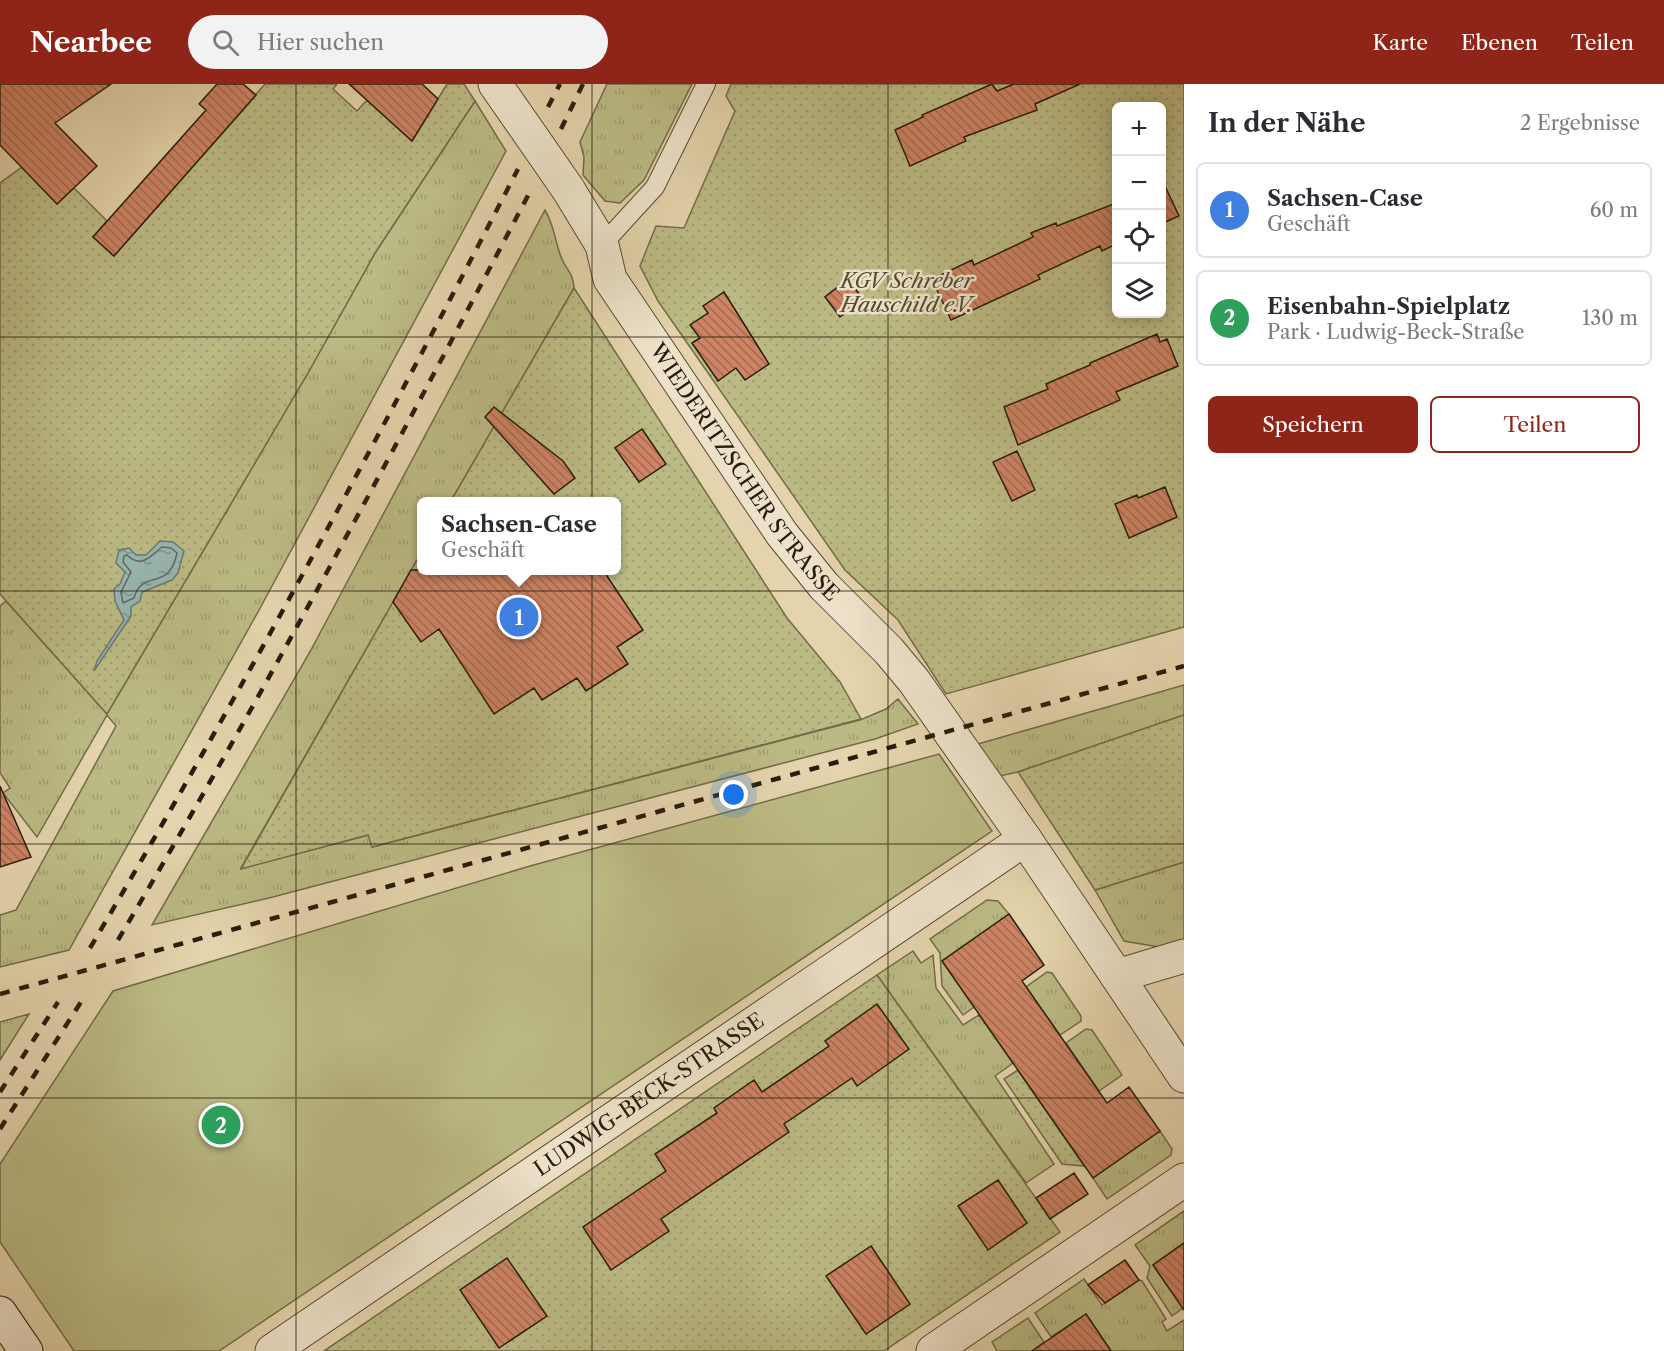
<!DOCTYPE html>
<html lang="de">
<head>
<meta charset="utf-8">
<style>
  body { margin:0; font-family:"Libre Caslon Text",serif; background:#f2f2f3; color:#2b2b33 }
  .controls { position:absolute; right:18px; top:18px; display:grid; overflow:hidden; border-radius:9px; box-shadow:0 3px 15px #0003 }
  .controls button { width:54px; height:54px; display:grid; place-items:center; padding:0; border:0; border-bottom:2px solid #e1e1e2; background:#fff; color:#2b2b33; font:30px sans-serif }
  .you { position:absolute; left:734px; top:711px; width:21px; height:21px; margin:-15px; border:4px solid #fff; border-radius:50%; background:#1a73e8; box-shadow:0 0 0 9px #1a73e833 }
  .badge { display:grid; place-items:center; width:39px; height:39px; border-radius:50%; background:#8f2418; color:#fff; font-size:20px; font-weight:700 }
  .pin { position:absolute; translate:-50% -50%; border:3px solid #fff; box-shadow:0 2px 6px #0006 }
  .popup { position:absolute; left:417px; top:413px; width:204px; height:78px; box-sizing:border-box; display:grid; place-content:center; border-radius:9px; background:#fff; filter:drop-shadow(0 2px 4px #0005); font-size:20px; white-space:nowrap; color:#7c7c81 }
  .popup b { font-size:22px; color:#2b2b33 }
  .popup::after { content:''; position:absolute; left:50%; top:100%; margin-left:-12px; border:12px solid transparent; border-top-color:#fff }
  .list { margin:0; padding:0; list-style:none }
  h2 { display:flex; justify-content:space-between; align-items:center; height:78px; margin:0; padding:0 24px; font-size:26px }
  h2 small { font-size:20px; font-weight:400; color:#7c7c81 }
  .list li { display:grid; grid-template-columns:39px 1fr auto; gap:18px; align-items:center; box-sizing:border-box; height:96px; margin:0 12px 12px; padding:0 12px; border:2px solid #e1e1e2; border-radius:9px }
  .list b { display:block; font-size:22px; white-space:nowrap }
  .list p { margin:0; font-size:20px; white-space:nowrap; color:#7c7c81 }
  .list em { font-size:20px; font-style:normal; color:#7c7c81 }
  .actions { display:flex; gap:12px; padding:18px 24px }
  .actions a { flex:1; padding:14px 0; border:2px solid #8f2418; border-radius:9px; text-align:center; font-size:21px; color:#8f2418 }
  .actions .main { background:#8f2418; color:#fff }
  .icon { flex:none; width:33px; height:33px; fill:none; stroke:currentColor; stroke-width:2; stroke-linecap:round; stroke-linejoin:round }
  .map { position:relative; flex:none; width:1184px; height:1267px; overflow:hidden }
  header { display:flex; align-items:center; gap:36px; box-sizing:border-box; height:84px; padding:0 30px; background:#8f2418; color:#fff }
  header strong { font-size:28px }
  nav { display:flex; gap:33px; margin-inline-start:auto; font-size:21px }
  .search { width:420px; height:54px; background:#f2f2f3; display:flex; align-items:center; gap:15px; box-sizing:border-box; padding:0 21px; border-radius:33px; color:#7c7c81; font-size:22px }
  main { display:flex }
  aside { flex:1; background:#fff }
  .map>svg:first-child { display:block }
</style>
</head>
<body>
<header>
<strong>Nearbee</strong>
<div class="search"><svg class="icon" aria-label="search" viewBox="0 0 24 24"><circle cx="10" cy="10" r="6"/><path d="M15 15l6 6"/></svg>Hier suchen</div>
<nav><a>Karte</a><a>Ebenen</a><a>Teilen</a></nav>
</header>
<main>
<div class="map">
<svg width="1184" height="1267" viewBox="0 0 1184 1267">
  <defs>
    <pattern id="grass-tufts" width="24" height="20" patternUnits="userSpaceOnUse" patternTransform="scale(1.5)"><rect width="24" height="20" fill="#bbba84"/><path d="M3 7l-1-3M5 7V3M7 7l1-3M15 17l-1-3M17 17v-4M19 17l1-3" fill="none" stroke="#a19f71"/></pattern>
    <pattern id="garden-dots" width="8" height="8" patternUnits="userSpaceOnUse" patternTransform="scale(1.5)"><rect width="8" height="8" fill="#bbba84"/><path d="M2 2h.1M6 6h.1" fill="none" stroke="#a19f71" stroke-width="1.8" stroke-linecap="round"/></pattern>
    <pattern id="water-ripples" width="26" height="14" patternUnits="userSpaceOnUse" patternTransform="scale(1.5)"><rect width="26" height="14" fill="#97b6b1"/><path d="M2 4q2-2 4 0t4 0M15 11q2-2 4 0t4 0" fill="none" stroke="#7b938e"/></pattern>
    <pattern id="building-back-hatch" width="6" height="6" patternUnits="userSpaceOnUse" patternTransform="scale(1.5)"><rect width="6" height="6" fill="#cd8364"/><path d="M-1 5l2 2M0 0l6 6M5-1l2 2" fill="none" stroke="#a66a51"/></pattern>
  </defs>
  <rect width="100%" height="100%" fill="#e4d3ac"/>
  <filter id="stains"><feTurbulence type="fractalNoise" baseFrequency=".00333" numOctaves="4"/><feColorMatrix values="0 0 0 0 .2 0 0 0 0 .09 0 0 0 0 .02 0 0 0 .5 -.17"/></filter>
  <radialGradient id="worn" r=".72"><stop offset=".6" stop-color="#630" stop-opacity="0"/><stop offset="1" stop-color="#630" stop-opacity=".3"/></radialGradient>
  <path fill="url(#grass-tufts)" stroke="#726b48" stroke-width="1.5" d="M607 0H692L644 96 620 119 605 117 583 91 584 73 580 58Z
    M475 17 506 67 258 528 69 866 0 883V831L16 826 116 642 107 631 37 753 3 709 10 704 0 689V522L6 517 107 630 308 289 375 169Z
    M545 126C554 141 555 157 561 173 566 186 573 188 574 204L451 417 422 418 421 469 241 784 369 751 372 763 860 636 886 625 898 615 918 640 875 655 269 814 152 841 311 566Z
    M1184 601V631L1018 688 1000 692 978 660Z
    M1184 778V856L1159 863 1124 857 1095 806Z
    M987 816 998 817 1009 830 942 877 974 923 963 931 942 902 940 869 930 855Z
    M913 867 921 879 933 871 936 904 963 941 979 931 1013 979 995 992 1054 1080 1026 1099 877 891Z
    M1047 888 1052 889 1081 932V937L1060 951 1026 903Z
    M29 930 0 976V938Z
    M1086 945 1092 946 1122 991 1099 1007 1066 959Z
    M1160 1047 1172 1065 1171 1071 1107 1115 1093 1094Z
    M1184 1127V1159L1153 1181 1183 1224 1172 1232 1147 1194 1150 1182 1135 1161Z
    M1084 1195 1102 1221 1139 1196 1142 1197 1166 1235 1162 1238 1167 1247 1184 1236V1267H1111L1086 1230 1051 1253 1035 1229Z
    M1028 1234 1044 1258 1032 1267H997L992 1258Z"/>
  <path fill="#bbba84" stroke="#726b48" stroke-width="1.5" d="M939 670 992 747 219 1267H74L0 1158V1080L113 907 530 782Z"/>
  <path fill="url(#garden-dots)" stroke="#726b48" stroke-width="1.5" fill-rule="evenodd" d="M265 0H337L333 5 357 27 367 16 412 57 447 0H464L475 17 375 169 308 289 107 630 0 510V99L22 83 57 120 74 104 107 137 93 153 114 172Z
    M731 0H1184V543L946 610 898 536 845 486 658 217 640 182 656 142 684 144 735 27 726 12ZM1116 22H1162V230H1116Z
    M574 204 787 534 840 598 861 635 372 763 368 751 241 785 421 469 422 486H616V418L451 417Z
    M1184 631V778L1095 806 1018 688Z
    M877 891 1060 1148 884 1267H324Z
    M1018 986 1084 1082 1062 1080 1004 995Z"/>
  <path fill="url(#water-ripples)" stroke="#6b786f" stroke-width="1.5" d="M160 457 173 458 184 467 178 489 172 496 142 508 140 517 131 523V532L94 587 97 577 124 536 115 517 114 505 120 500 125 488 116 479 119 466 129 464 136 471H146Z"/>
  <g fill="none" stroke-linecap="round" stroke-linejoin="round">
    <path stroke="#60695e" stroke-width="1.5" d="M162 463 171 464 177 469C169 509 142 484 134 514L123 519 121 508 131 488 123 478 124 472 127 471C141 485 151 472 162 463Z"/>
  </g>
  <path fill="url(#building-back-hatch)" stroke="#281c0c" stroke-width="1.5" d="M0 0H111L55 39 97 82 57 120 0 61Z
    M217 0H243L256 11 114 172 93 153 206 26 199 20Z
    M349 0H422L438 15 412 57Z
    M992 0 997 7 1014 0H1080L1035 20 1037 26 964 53 966 57 910 82 895 46 923 33 922 31Z
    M1163 98 1179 132 1161 140V99Z
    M1116 119V160L1102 167 1100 162 1038 191 1040 195 951 236 932 195 972 176 974 181 1033 153 1031 149 1056 139 1057 142Z
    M848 195 863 215 840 233 825 213Z
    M724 208 769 280 745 296 736 284 718 297 692 259 700 254 690 241 708 229 703 222Z
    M1157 250 1160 258 1167 255 1178 282 1116 308 1120 316 1018 361 1004 323 1048 305 1046 300 1090 281V279Z
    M494 323 563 377 575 394 554 410 485 333Z
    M642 345 666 380 639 398 615 364Z
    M1017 367 1035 406 1012 417 993 378Z
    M1165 403 1177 433 1129 454 1115 420 1137 411 1138 414Z
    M411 486H603L643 546 617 563 628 580 586 607 577 594 542 616 534 604 494 630 439 545 421 558 393 518Z
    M0 702 31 773 0 783Z
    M1009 830 1044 881 1022 897 1107 1019 1129 1003 1160 1047 1093 1094 942 877Z
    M877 920 909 965 857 1002 852 994 784 1040 789 1048 661 1135 669 1147 611 1186 583 1143 666 1087 655 1070 717 1029 714 1024 754 996 762 1008 829 962 825 957Z
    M1074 1089 1088 1110 1050 1135 1036 1114Z
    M998 1096 1027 1139 988 1166 958 1122Z
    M1184 1159V1226L1153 1181Z
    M871 1162 910 1220 866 1250 826 1192Z
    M507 1174 547 1232 499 1264 460 1206Z
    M1125 1176 1139 1196 1105 1219 1088 1201Z
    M1086 1230 1111 1267H1032Z"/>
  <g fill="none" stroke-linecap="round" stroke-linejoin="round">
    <g stroke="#574a34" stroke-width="20">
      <path id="service" d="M602 161 655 103 706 0"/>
    </g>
    <g stroke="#574a34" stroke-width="35">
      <g id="minor">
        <path d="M495 0 518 33"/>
        <path id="s1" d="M568 105 602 161 610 195 782 450 824 502 889 567 914 597 1025 755 1184 992"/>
        <path d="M1117 892 1184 872"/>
        <path id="s2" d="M272 1267 1025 755"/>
        <path d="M933 1267 1184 1096"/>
      </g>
    </g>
    <g stroke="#281c0c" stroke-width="35">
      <path id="secondary" d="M0 1229 26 1267"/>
    </g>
    <use href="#service" stroke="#ede2c9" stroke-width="18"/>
    <use href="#minor" stroke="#ede2c9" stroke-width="33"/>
    <use href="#secondary" stroke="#ede2c9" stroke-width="33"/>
    <path stroke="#281c0c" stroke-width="4.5" stroke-dasharray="10 10" stroke-linecap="butt" d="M548 23 560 0
      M561 45 583 0
      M118 856C264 610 399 357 532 104
      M90 864C241 609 382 348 518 85
      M0 910 1184 582
      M0 1008 58 918
      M0 1045 86 910"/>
    <g stroke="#574a34" stroke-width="35" stroke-linecap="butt">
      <path id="minor-bridge" d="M518 33 568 105"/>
    </g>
    <use href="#minor-bridge" stroke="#ede2c9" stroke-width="33"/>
  </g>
  <path fill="none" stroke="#281c0c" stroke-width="1.5" stroke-opacity="0.55" d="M296 0V1267M592 0V1267M888 0V1267M0 253H1184M0 507H1184M0 760H1184M0 1014H1184"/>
  <g text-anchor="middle" stroke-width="5" stroke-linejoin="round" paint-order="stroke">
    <g font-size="21" font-style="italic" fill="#544b30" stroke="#ede2c9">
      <text x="907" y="204">KGV Schreber<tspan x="907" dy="24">Hauschild e.V.</tspan></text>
    </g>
    <g font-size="21" fill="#281c0c" stroke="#ede2c9">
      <text dy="7" stroke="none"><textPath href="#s1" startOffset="336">WIEDERITZSCHER STRASSE</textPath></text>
      <text dy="7" stroke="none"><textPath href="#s2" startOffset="456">LUDWIG-BECK-STRASSE</textPath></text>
    </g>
  </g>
  <rect width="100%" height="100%" filter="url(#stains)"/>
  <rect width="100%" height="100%" fill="url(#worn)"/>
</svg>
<div class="controls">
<button>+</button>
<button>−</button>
<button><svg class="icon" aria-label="locate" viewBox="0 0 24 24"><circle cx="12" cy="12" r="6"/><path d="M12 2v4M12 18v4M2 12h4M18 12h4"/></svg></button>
<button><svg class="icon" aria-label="layers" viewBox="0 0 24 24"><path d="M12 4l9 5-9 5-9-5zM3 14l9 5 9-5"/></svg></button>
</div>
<div class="you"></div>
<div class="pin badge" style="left:519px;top:533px;background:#3f7fe0">1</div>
<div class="popup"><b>Sachsen-Case</b>Geschäft</div>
<div class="pin badge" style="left:221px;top:1041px;background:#2e9e5b">2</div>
</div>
<aside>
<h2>In der Nähe<small>2 Ergebnisse</small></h2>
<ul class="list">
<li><span class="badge" style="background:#3f7fe0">1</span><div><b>Sachsen-Case</b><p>Geschäft</p></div><em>60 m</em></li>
<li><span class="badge" style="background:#2e9e5b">2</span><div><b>Eisenbahn-Spielplatz</b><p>Park · Ludwig-Beck-Straße</p></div><em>130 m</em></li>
</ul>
<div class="actions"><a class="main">Speichern</a><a>Teilen</a></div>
</aside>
</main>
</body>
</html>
